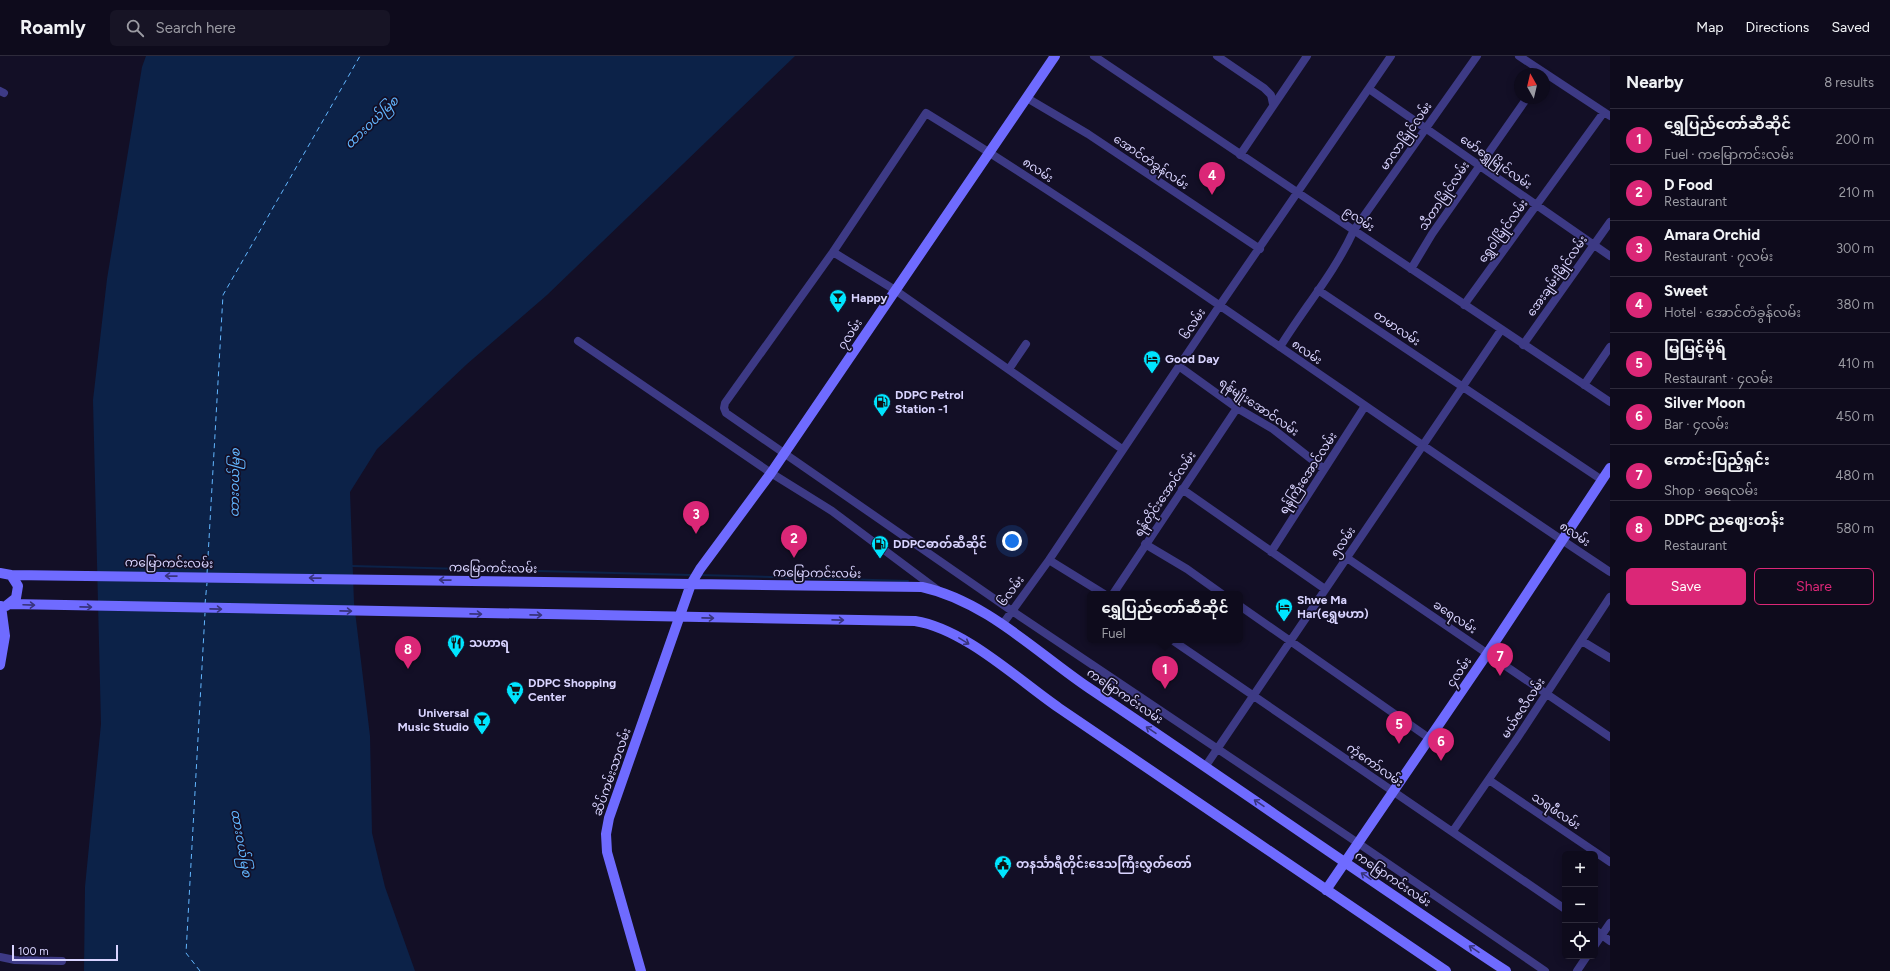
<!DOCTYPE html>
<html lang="en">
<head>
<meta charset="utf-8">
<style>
  body { margin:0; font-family:Figtree,"Noto Sans Myanmar",sans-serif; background:#171425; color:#f1f3f6 }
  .controls { position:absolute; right:12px; bottom:12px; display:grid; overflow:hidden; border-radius:6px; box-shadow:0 2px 10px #0003 }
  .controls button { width:36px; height:36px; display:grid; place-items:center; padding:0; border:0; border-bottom:1px solid #2e2b3b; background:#0e0b1c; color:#f1f3f6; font:20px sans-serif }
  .compass { position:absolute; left:1514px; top:12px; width:36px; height:36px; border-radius:50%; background:#0e0b1c; box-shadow:0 2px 10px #0003; rotate:352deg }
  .scale { position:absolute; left:12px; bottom:10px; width:106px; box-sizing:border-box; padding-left:4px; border:2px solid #d9d4ff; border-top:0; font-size:11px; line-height:14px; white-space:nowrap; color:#d9d4ff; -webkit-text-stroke:3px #130f26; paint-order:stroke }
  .you { position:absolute; left:1012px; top:485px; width:14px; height:14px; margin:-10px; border:3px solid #fff; border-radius:50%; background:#1a73e8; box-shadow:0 0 0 6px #1a73e833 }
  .badge { display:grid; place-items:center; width:26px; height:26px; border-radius:50%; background:#db2777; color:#fff; font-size:13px; font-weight:700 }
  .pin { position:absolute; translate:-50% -33px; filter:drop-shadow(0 1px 2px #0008) }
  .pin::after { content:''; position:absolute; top:21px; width:14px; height:12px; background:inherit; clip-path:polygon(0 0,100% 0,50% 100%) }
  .popup { position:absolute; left:1087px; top:535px; width:156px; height:52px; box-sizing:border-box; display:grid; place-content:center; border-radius:6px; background:#0e0b1c; filter:drop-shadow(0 1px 3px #0005); font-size:13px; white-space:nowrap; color:#9b9ba3 }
  .popup b { font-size:15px; color:#f1f3f6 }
  .popup::after { content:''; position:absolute; left:50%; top:100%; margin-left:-8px; border:8px solid transparent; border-top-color:#0e0b1c }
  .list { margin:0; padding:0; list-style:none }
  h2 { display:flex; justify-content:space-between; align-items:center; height:52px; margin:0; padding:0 16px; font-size:17px }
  h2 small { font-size:13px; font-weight:400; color:#9b9ba3 }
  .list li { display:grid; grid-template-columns:26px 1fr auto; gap:12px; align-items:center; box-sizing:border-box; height:56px; padding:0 16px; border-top:1px solid #2e2b3b }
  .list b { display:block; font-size:15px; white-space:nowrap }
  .list p { margin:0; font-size:13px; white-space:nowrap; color:#9b9ba3 }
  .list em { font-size:13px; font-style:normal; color:#9b9ba3 }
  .actions { display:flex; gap:8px; padding:12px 16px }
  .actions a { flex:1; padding:9px 0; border:1px solid #db2777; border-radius:6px; text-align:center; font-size:14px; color:#db2777 }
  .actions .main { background:#db2777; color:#fff }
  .icon { flex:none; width:22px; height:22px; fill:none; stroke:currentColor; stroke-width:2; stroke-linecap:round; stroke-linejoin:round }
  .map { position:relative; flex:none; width:1610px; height:915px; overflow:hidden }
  header { display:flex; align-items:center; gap:24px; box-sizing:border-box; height:56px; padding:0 20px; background:#0e0b1c; border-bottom:1px solid #2e2b3b }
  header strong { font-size:19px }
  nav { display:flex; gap:22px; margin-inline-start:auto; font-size:14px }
  .search { width:280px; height:36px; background:#171425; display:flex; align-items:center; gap:10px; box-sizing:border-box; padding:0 14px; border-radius:6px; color:#9b9ba3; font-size:15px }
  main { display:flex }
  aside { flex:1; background:#0e0b1c }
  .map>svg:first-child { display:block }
</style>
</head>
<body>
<header>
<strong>Roamly</strong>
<div class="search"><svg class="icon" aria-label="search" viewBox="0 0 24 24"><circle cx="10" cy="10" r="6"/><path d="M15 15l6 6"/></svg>Search here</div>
<nav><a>Map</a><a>Directions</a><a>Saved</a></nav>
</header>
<main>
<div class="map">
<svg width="1610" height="915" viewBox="0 0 1610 915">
  <rect width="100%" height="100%" fill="#130f26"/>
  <path fill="#0c2248" d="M146 0H795L547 239 467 308 377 393 350 436 354 547 370 680 372 777 385 831 415 915H84L85 831 101 668 93 344 107 223 142 11Z"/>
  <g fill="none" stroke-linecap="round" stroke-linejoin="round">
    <path stroke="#0c2248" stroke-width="2" d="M352 510 691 519
      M700 519 908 525"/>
    <path stroke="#62b6ff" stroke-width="1" stroke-dasharray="5 4" stroke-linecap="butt" d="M207 518 223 239 360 0
      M205 548 207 527
      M200 915 186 897 205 557"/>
    <path stroke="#3d3a85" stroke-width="8" d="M1094 0 1610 346
      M1217 0 1264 32 1271 39 1273 48
      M1519 0 1610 60
      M1369 33 1610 200
      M0 35 4 37
      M1027 42 1088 78 1260 193
      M1240 99 1307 0
      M833 196 926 57C1160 201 1381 365 1610 516
      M1411 213 1432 178 1527 42
      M1318 234 1602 424
      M1464 249 1604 56
      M578 285 771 417 832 455 939 535
      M1523 289 1610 166
      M1280 291C1304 252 1335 216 1354 174L1477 0
      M1180 311 1237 352 1273 373 1324 413
      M1009 313 1026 288
      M1584 329 1610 291
      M1122 393 895 234 833 196 725 347 724 352 726 357 1012 555 1358 787 1545 915
      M1182 433 1325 533
      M1145 488 1187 513 1222 538
      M1271 496 1365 350
      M1347 502 1610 681
      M1049 504 1104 538
      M1113 538 1237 352
      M1240 550 1429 682
      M1002 569 1049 504 1220 249 1391 0
      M1172 584 1565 853
      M1582 585 1610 602
      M1205 711 1501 274
      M1489 724 1610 806
      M1453 775 1518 681 1610 541
      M1595 874 1610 885
      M1595 889 1610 867
      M0 901 15 904 62 905
      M1577 915 1587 900"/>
    <path stroke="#6f6bff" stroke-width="10" d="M0 517 11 519 18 530 16 542 6 550
      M11 519 922 531C986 545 1037 597 1089 632 1229 726 1366 822 1506 915
      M10 548 915 565C965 573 1017 623 1059 652 1188 740 1317 827 1446 915
      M0 609 5 580 1 550
      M1326 834 1487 598 1610 412
      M641 915 607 796 606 778 609 762 691 528 700 513 771 417 1055 0"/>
  </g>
  <defs><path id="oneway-shaft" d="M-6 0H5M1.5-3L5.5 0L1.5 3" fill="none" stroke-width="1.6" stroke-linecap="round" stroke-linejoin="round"/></defs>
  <g stroke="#38347d">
    <use href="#oneway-shaft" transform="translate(171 520) rotate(-179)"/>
    <use href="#oneway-shaft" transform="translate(315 522) rotate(-179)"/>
    <use href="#oneway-shaft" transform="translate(445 524) rotate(-179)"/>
    <use href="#oneway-shaft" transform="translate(29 549) rotate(2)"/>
    <use href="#oneway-shaft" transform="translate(86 551) rotate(1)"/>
    <use href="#oneway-shaft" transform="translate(216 553) rotate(1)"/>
    <use href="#oneway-shaft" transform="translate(346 555) rotate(1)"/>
    <use href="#oneway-shaft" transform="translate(476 558) rotate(1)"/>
    <use href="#oneway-shaft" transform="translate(536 559) rotate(1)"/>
    <use href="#oneway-shaft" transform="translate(708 562) rotate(1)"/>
    <use href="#oneway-shaft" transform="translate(838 564) rotate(1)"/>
    <use href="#oneway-shaft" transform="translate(964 585) rotate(31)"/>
    <use href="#oneway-shaft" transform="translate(1151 674) rotate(-146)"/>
    <use href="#oneway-shaft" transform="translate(1259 747) rotate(-146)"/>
    <use href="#oneway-shaft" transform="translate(1366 820) rotate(-146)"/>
    <use href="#oneway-shaft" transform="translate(1474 893) rotate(-146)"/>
  </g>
  <defs>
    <g id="bar-pin" transform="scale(0.9)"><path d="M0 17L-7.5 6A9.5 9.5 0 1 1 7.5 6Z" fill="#00e5ff" stroke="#130f26"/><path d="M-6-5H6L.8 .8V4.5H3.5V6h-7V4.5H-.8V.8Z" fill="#111"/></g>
    <g id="hotel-pin" transform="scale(0.9)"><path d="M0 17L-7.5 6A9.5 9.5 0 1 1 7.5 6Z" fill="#00e5ff" stroke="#130f26"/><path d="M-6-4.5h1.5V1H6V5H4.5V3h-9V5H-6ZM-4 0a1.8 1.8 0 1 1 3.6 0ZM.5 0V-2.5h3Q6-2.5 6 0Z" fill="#111"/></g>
    <g id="fuel-pin" transform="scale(0.9)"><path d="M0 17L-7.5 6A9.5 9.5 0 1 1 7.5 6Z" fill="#00e5ff" stroke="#130f26"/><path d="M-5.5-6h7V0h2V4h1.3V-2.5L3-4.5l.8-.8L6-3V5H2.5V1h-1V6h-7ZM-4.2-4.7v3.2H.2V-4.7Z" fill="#111"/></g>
    <g id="restaurant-pin" transform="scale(0.9)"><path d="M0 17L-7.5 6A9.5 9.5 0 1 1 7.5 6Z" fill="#00e5ff" stroke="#130f26"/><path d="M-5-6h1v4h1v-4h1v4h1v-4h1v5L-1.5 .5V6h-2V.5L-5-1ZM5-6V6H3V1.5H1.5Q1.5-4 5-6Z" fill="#111"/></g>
    <g id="supermarket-pin" transform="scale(0.9)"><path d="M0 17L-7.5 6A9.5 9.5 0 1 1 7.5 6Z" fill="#00e5ff" stroke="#130f26"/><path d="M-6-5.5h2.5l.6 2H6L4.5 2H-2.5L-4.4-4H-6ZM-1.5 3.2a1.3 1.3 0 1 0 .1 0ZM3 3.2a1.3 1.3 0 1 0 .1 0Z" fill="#111"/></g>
    <g id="civic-pin" transform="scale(0.9)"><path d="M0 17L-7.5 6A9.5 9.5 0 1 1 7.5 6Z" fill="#00e5ff" stroke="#130f26"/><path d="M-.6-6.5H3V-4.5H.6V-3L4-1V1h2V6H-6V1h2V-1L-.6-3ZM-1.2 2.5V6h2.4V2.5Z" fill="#111"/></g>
  </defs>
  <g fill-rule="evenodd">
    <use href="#bar-pin" x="838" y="242"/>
    <use href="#hotel-pin" x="1152" y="303"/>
    <use href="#fuel-pin" x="882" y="346"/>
    <use href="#fuel-pin" x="880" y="488"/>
    <use href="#hotel-pin" x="1284" y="551"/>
    <use href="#restaurant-pin" x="456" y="587"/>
    <use href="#supermarket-pin" x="515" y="634"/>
    <use href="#bar-pin" x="482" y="664"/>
    <use href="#civic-pin" x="1003" y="808"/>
  </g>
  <g text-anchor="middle" stroke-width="3.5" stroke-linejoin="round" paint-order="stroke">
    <g font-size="12" fill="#d9d4ff" stroke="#130f26">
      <text transform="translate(1406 80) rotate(-55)" y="4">မာလာမြိုင်လမ်း</text>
      <text transform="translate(1151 106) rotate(34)" y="4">အောင်တံခွန်လမ်း</text>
      <text transform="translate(1496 106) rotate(35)" y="4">မော်ရွှေမြိုင်လမ်း</text>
      <text transform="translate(1038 114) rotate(34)" y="4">၈လမ်း</text>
      <text transform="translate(1444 140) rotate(-56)" y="4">သီတာမြိုင်လမ်း</text>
      <text transform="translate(1359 163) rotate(34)" y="4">၉လမ်း</text>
      <text transform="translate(1503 175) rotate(-54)" y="4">ရွှေဝါမြိုင်လမ်း</text>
      <text transform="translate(1557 220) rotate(-55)" y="4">အေးချမ်းမြိုင်လမ်း</text>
      <text transform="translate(1193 268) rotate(-57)" y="4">၆လမ်း</text>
      <text transform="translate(1397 272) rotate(34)" y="4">တမာလမ်း</text>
      <text transform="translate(850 278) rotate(-56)" y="4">၇လမ်း</text>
      <text transform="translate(1307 296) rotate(35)" y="4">၈လမ်း</text>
      <text transform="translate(1259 351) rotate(34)" y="4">ရန်မျိုးအောင်လမ်း</text>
      <text transform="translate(1308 417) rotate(-57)" y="4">ရန်ကြီးအောင်လမ်း</text>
      <text transform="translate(1165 438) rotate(-56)" y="4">ရန်တိုင်းအောင်လမ်း</text>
      <text transform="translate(1575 478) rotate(34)" y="4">၈လမ်း</text>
      <text transform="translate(1343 486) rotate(-56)" y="4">၅လမ်း</text>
      <text transform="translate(169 507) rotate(1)" y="4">ကမြောကင်းလမ်း</text>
      <text transform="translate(493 512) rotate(1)" y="4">ကမြောကင်းလမ်း</text>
      <text transform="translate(817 517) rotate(1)" y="4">ကမြောကင်းလမ်း</text>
      <text transform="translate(1011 535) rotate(-54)" y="4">၆လမ်း</text>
      <text transform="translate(1455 561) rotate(34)" y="4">ခရေလမ်း</text>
      <text transform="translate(1459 616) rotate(-55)" y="4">၄လမ်း</text>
      <text transform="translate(1125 640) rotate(34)" y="4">ကမြောကင်းလမ်း</text>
      <text transform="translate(1523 652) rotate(-57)" y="4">မယ်ဇလီလမ်း</text>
      <text transform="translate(1375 709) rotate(35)" y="4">ကံ့ကော်လမ်း</text>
      <text transform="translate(612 716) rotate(-71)" y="4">ဆိပ်ကမ်းသာလမ်း</text>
      <text transform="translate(1556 755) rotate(34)" y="4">သရဖီလမ်း</text>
      <text transform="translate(1393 823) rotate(34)" y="4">ကမြောကင်းလမ်း</text>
    </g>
    <g font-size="12" font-weight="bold" fill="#d9d4ff" stroke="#130f26" text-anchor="start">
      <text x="851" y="246">Happy</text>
      <text x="1165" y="307">Good Day</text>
      <text x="895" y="343">DDPC Petrol<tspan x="895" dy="14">Station -1</tspan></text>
      <text x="893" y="492">DDPCဓာတ်ဆီဆိုင်</text>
      <text x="1297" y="548">Shwe Ma<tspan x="1297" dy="14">Har(‌‌ရွှေမဟာ)</tspan></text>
      <text x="469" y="591">သဟာရ</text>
      <text x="528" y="631">DDPC Shopping<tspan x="528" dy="14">Center</tspan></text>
      <text x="469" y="661" text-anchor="end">Universal<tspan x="469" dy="14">Music Studio</tspan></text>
      <text x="1016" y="812">တနင်္သာရီတိုင်းဒေသကြီးလွှတ်တော်</text>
    </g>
    <g font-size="13" font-style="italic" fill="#62b6ff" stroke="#130f26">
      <text transform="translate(371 66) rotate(-44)" y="5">ထားဝယ်မြစ</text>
      <text transform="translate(234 427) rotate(-89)" y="5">ထားဝယ်မြစ</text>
      <text transform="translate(242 787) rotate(80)" y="5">ထားဝယ်မြစ</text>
    </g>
  </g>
</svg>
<div class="controls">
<button>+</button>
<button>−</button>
<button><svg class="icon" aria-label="locate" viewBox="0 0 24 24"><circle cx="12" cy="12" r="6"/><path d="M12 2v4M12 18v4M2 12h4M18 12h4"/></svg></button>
</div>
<svg class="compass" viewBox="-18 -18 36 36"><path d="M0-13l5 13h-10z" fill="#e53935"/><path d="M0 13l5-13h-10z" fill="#9b9ba3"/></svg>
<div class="scale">100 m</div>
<div class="you"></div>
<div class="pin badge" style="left:1165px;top:633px">1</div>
<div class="popup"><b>ရွှေပြည်တော်ဆီဆိုင်</b>Fuel</div>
<div class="pin badge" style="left:794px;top:502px">2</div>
<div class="pin badge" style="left:696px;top:478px">3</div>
<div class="pin badge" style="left:1212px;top:139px">4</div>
<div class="pin badge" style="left:1399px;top:688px">5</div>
<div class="pin badge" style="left:1441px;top:705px">6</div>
<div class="pin badge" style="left:1500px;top:620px">7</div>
<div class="pin badge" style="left:408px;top:613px">8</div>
</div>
<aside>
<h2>Nearby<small>8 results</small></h2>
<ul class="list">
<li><span class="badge">1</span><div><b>ရွှေပြည်တော်ဆီဆိုင်</b><p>Fuel · ကမြောကင်းလမ်း</p></div><em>200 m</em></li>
<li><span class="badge">2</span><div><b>D Food</b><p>Restaurant</p></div><em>210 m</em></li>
<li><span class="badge">3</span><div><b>Amara Orchid</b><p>Restaurant · ၇လမ်း</p></div><em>300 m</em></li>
<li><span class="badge">4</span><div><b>Sweet</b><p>Hotel · အောင်တံခွန်လမ်း</p></div><em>380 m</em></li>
<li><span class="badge">5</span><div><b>မြမြင့်မိုရ်</b><p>Restaurant · ၄လမ်း</p></div><em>410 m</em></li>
<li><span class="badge">6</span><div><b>Silver Moon</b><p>Bar · ၄လမ်း</p></div><em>450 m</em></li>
<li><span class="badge">7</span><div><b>ကောင်းပြည့်ရှင်း</b><p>Shop · ခရေလမ်း</p></div><em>480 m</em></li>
<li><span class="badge">8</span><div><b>DDPC ညဈေးတန်း</b><p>Restaurant</p></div><em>580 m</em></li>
</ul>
<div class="actions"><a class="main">Save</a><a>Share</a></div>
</aside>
</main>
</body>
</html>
